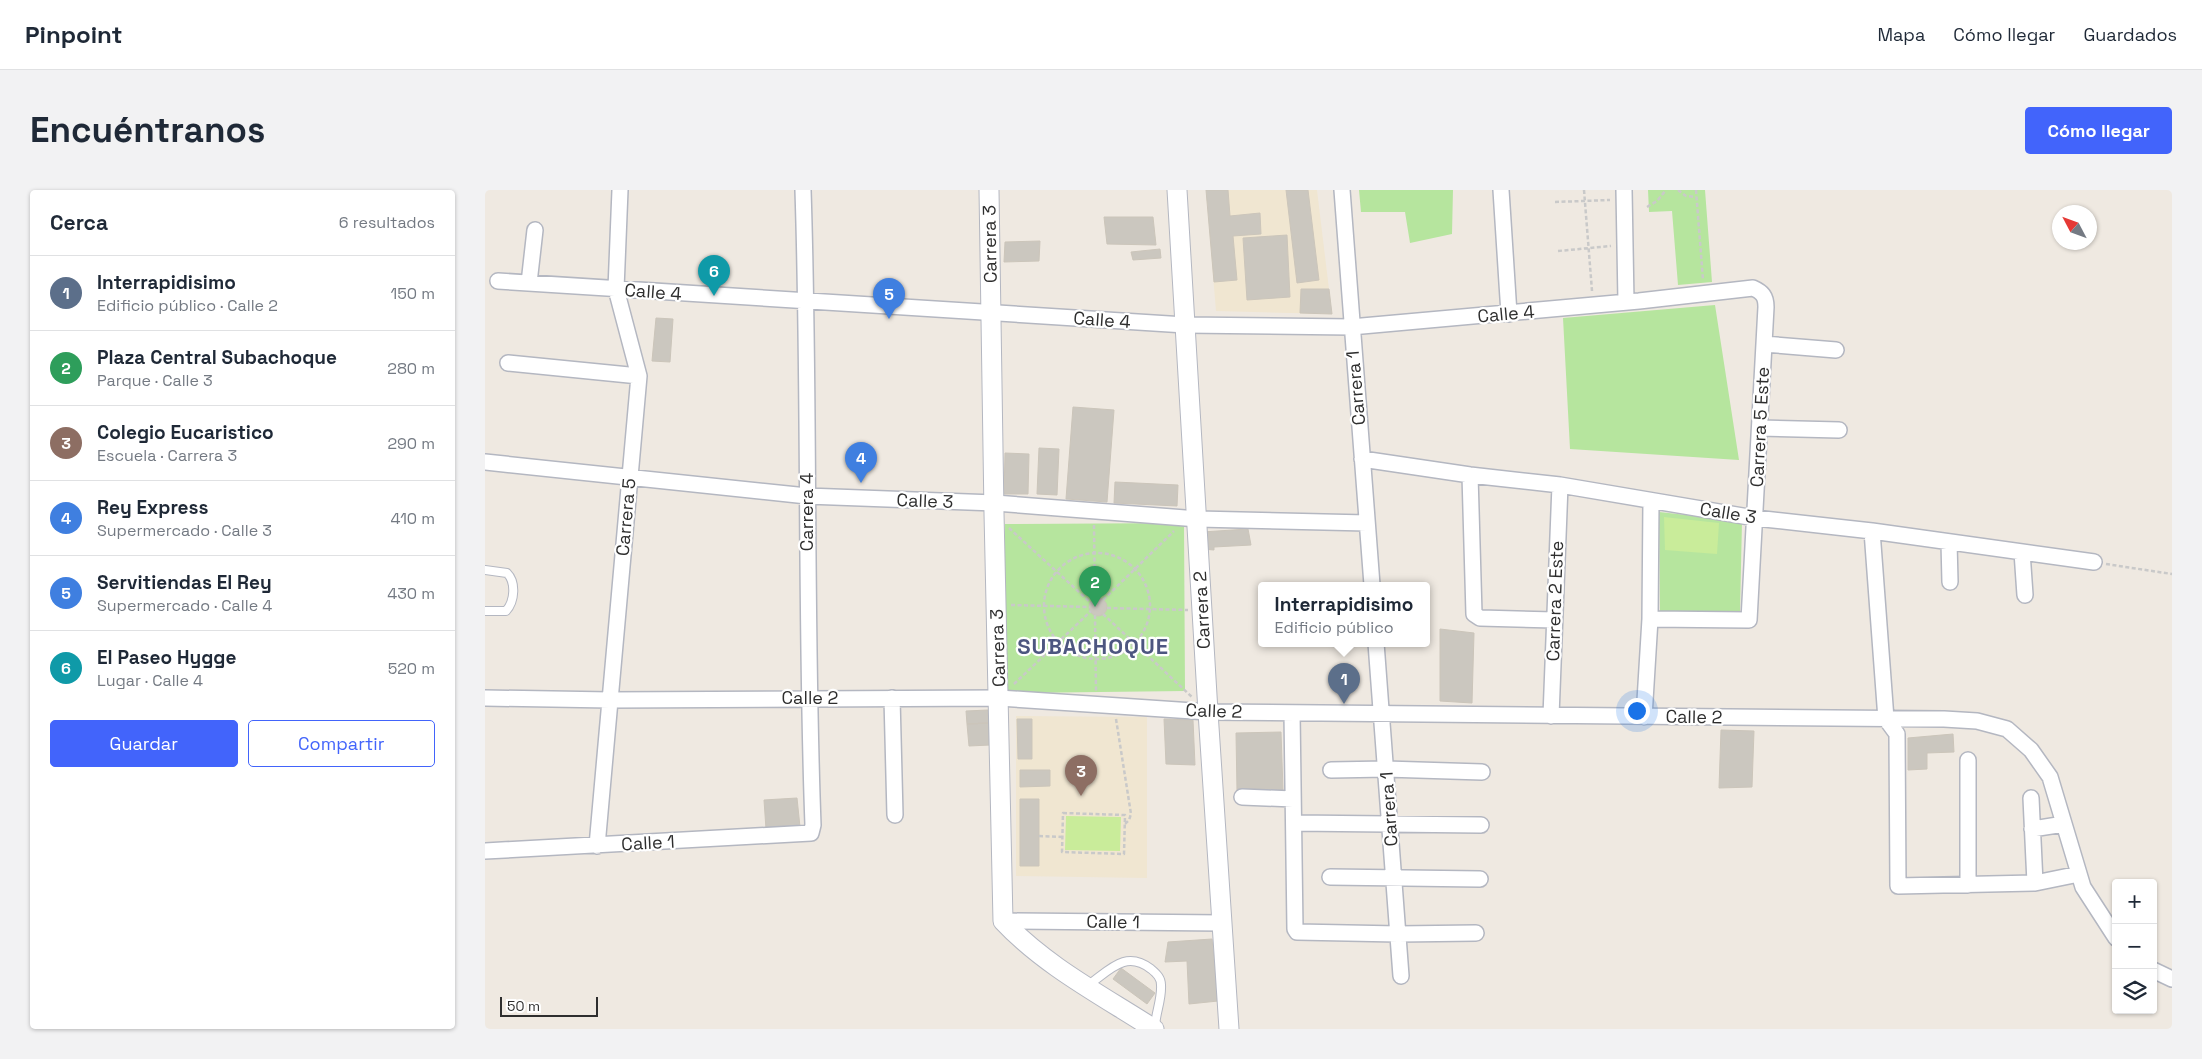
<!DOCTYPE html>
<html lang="es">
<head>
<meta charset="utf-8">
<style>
  body { margin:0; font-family:"Space Grotesk",sans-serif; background:#f2f2f3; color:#1f2937 }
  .controls { position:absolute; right:15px; bottom:15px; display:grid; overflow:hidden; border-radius:5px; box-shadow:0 1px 4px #0004 }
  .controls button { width:45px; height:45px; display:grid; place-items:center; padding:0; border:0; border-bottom:1px solid #e0e1e3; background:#fff; color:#1f2937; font:25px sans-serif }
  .compass { position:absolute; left:1567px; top:15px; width:45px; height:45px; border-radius:50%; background:#fff; box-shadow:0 1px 4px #0004; rotate:311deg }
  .scale { position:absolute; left:15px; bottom:12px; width:98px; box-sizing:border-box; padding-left:5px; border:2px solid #2e2e2e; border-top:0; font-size:14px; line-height:18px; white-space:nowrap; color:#2e2e2e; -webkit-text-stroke:4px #fff; paint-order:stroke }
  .you { position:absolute; left:1151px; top:520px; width:18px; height:18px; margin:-12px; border:4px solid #fff; border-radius:50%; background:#1a73e8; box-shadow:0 0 0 8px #1a73e833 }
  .badge { display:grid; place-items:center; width:32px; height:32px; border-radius:50%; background:#4264fb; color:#fff; font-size:16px; font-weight:700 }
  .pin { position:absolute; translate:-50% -41px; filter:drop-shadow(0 1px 2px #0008) }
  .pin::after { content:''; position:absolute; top:26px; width:18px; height:15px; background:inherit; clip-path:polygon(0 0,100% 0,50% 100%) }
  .popup { position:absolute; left:773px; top:392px; width:172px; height:65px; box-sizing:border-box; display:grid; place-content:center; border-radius:5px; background:#fff; filter:drop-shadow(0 1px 4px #0005); font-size:16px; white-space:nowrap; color:#747a83 }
  .popup b { font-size:19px; color:#1f2937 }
  .popup::after { content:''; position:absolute; left:50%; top:100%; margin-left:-10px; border:10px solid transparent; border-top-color:#fff }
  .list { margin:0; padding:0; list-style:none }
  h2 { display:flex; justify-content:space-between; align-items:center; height:65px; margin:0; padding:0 20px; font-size:21px }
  h2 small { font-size:16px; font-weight:400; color:#747a83 }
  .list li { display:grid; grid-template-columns:32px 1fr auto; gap:15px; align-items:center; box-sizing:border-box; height:75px; padding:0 20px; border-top:1px solid #e0e1e3 }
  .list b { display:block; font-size:19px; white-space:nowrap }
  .list p { margin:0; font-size:16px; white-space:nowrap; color:#747a83 }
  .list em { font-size:16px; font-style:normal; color:#747a83 }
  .actions { display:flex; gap:10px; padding:15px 20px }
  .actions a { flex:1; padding:11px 0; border:1px solid #4264fb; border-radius:5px; text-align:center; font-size:18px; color:#4264fb }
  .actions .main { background:#4264fb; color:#fff }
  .icon { flex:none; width:28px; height:28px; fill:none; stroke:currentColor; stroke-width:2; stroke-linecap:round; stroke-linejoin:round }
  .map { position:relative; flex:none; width:1687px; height:839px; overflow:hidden; border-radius:5px }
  header { display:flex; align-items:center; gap:30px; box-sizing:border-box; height:70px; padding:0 25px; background:#fff; border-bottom:1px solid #e0e1e3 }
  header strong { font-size:24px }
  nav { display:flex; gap:28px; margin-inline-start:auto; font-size:18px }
  .intro { display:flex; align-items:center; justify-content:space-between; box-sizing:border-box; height:120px; padding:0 30px }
  h1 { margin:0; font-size:35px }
  .button { padding:12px 22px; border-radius:5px; background:#4264fb; color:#fff; font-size:18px; font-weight:700 }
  main { display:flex; gap:30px; padding:0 30px }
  aside { flex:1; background:#fff; border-radius:5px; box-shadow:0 1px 4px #0004 }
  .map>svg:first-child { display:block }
</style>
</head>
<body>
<header>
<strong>Pinpoint</strong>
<nav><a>Mapa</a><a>Cómo llegar</a><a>Guardados</a></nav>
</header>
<div class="intro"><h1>Encuéntranos</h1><a class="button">Cómo llegar</a></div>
<main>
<aside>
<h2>Cerca<small>6 resultados</small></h2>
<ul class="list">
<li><span class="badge" style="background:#5c6f8a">1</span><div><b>Interrapidisimo</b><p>Edificio público · Calle 2</p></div><em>150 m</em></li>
<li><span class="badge" style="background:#2e9e5b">2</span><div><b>Plaza Central Subachoque</b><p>Parque · Calle 3</p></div><em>280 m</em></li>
<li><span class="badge" style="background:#8d6e63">3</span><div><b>Colegio Eucaristico</b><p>Escuela · Carrera 3</p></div><em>290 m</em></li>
<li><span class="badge" style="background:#3f7fe0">4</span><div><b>Rey Express</b><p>Supermercado · Calle 3</p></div><em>410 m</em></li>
<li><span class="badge" style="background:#3f7fe0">5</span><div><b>Servitiendas El Rey</b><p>Supermercado · Calle 4</p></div><em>430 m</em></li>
<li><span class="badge" style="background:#0f9aa8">6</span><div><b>El Paseo Hygge</b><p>Lugar · Calle 4</p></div><em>520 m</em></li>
</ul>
<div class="actions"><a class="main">Guardar</a><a>Compartir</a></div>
</aside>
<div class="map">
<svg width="1687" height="839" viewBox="0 0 1687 839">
  <rect width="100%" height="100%" fill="#efe9e1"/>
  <path fill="#f0e6d1" d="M721 0H832L847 124 731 121Z
    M531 526 662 527V688L531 686Z"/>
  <path fill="#b6e59e" d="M874 0H968L967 44 925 53 920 22H876Z
    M1163 0H1220L1227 92 1193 95 1187 21 1164 22Z
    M1230 115 1254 270 1085 259 1078 128Z
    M1174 322 1257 331 1255 422H1175Z
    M699 333 700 501 520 503V334Z"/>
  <path fill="#c9ec9a" d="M1179 327 1234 333 1232 364 1180 360Z
    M581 626 636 627 635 661 580 660Z"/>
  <path fill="#cbc7bf" stroke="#cbc5ba" d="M721 0H743L745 26 775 23 776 44 748 46 752 90 729 92Z
    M801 0H823L834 90 812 93Z
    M619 27H668L671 55 622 54Z
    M802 45 805 107 762 110 758 48Z
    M555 51 554 71 519 72 520 52Z
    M675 59 676 68 648 70 646 62Z
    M816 99H844L847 124 815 123Z
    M171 128 188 129 185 172 167 171Z
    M588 217 629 220 622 312 581 309Z
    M554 258 574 259 572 305 552 304Z
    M520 263 544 264 543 304H519Z
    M630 292 693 295 692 316 629 313Z
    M763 339 766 355 729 357V360L717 359V342Z
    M604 417a9 9 0 1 1 18 0a9 9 0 1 1-18 0Z
    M955 439 989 443 987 513 955 511Z
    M503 520 504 533 482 534 481 521Z
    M532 529H547V569H533Z
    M679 529 708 530 710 575 681 574Z
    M504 533 505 555 484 556 482 534Z
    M1236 540 1269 541 1267 597 1234 598Z
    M796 542 798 600 752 601 751 543Z
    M1468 544 1469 562 1442 563V579L1423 580V548Z
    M535 580H565V596L535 597Z
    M312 608 315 637 281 639 279 610Z
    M535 609H554V676H535Z
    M727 749 733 811 704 814 702 771 680 772 683 752Z
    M636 778 670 803 662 814 628 789Z"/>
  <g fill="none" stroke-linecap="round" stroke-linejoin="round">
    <g stroke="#b4b7c1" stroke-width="10">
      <path id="service" d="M0 380 22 383C31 392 30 411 21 421H0
        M602 796C624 781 640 759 666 779 672 784 676 788 676 795 677 810 670 824 670 838"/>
    </g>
    <g stroke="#b4b7c1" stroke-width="18">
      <path id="minor" d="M857 0 887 395
        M1016 0 1024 124
        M1139 0 1141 112
        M13 91 700 135 866 137 1154 111 1268 98C1277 102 1281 106 1281 117L1264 430 1165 429
        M44 93 50 40
        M1279 154 1351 160
        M23 173 154 186
        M1275 238 1354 240
        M877 269 985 285 1075 295 1270 328 1387 341 1609 372
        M0 272 322 306 510 313 713 329 882 333
        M985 285 989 424 995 428 1069 430
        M1387 341 1401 529 1412 544 1413 696 1550 693 1594 684
        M1464 352 1465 392
        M1537 362 1540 405
        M891 453 916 786
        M0 508 125 510 514 508 723 522 1459 529 1492 531 1522 539 1546 560 1565 587 1598 697 1631 748
        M407 508 410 625
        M807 523 810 739 812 742 913 744 991 743
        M1066 526 1075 295
        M1159 527 1165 429 1166 311
        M1483 570V695
        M846 580 901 579 997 582
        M757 607 808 609
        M1546 608 1550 693
        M809 633 996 635
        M1547 639 1579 634
        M112 656 154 186 131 99 135 0
        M0 661 326 643 328 635C320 424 325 212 318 0
        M845 687 995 689
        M518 731 737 733
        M1668 780 1687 789"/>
    </g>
    <g stroke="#b4b7c1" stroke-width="21">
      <path id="tertiary" d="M504 0 509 323 518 731C560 776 618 806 669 839
        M692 0 723 522 744 839"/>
    </g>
    <path stroke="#c9c9c9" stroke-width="2.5" stroke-dasharray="4 2.5" stroke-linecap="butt" d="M1099 0 1107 101
      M1193 0 1201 6 1211 7
      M1211 0 1218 90
      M1070 12 1125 10
      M1162 17 1172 11 1181 0
      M1073 61 1126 56
      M609 335 610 409
      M524 338 606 413
      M559 416a53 53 0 1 1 106 0a53 53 0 1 1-106 0Z
      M1621 374 1687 384
      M618 410 689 341
      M526 415 605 417
      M622 418 703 420
      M618 424 707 507
      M610 425 611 501
      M529 494 606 421
      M631 529 646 624 644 630 640 634
      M578 623 640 625 639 664 577 662Z
      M554 646 578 647"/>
    <use href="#service" stroke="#fff" stroke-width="8"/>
    <use href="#minor" stroke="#fff" stroke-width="15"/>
    <use href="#tertiary" stroke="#fff" stroke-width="19"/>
  </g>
  <g text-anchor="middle" stroke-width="4.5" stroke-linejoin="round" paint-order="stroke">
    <g font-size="18" fill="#2e2e2e" stroke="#fff">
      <text transform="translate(505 54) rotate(-91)" y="6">Carrera 3</text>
      <text transform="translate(168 102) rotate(4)" y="6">Calle 4</text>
      <text transform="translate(1021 124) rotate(-5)" y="6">Calle 4</text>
      <text transform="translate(617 130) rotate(4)" y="6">Calle 4</text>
      <text transform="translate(871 198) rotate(-95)" y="6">Carrera 1</text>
      <text transform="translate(1275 237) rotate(-87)" y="6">Carrera 5 Este</text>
      <text transform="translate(440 311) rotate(2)" y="6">Calle 3</text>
      <text transform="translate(322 322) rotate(-90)" y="6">Carrera 4</text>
      <text transform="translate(1243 323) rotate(9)" y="6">Calle 3</text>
      <text transform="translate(141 327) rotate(-85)" y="6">Carrera 5</text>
      <text transform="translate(1070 411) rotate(-88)" y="6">Carrera 2 Este</text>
      <text transform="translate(717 420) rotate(-93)" y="6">Carrera 2</text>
      <text transform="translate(513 458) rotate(-92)" y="6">Carrera 3</text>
      <text x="325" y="514">Calle 2</text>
      <text transform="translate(729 521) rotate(2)" y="6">Calle 2</text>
      <text transform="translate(1209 527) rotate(1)" y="6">Calle 2</text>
      <text transform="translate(904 619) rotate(-94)" y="6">Carrera 1</text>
      <text transform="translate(163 653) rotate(-3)" y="6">Calle 1</text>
      <text transform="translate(628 732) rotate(1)" y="6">Calle 1</text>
    </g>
    <g font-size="22" font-weight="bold" letter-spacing="1" fill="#4d5680" stroke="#fff">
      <text x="608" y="464">SUBACHOQUE</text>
    </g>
  </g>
</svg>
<div class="controls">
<button>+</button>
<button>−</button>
<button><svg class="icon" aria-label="layers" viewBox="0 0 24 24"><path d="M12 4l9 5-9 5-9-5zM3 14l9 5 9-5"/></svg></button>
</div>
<svg class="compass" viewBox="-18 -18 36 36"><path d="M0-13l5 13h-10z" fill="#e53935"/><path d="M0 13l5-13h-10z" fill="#747a83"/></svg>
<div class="scale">50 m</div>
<div class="you"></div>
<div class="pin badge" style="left:859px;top:514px;background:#5c6f8a">1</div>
<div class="popup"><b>Interrapidisimo</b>Edificio público</div>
<div class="pin badge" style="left:610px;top:417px;background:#2e9e5b">2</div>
<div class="pin badge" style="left:596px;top:606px;background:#8d6e63">3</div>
<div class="pin badge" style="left:376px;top:293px;background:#3f7fe0">4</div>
<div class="pin badge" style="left:404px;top:129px;background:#3f7fe0">5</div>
<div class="pin badge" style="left:229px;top:106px;background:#0f9aa8">6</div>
</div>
</main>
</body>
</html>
